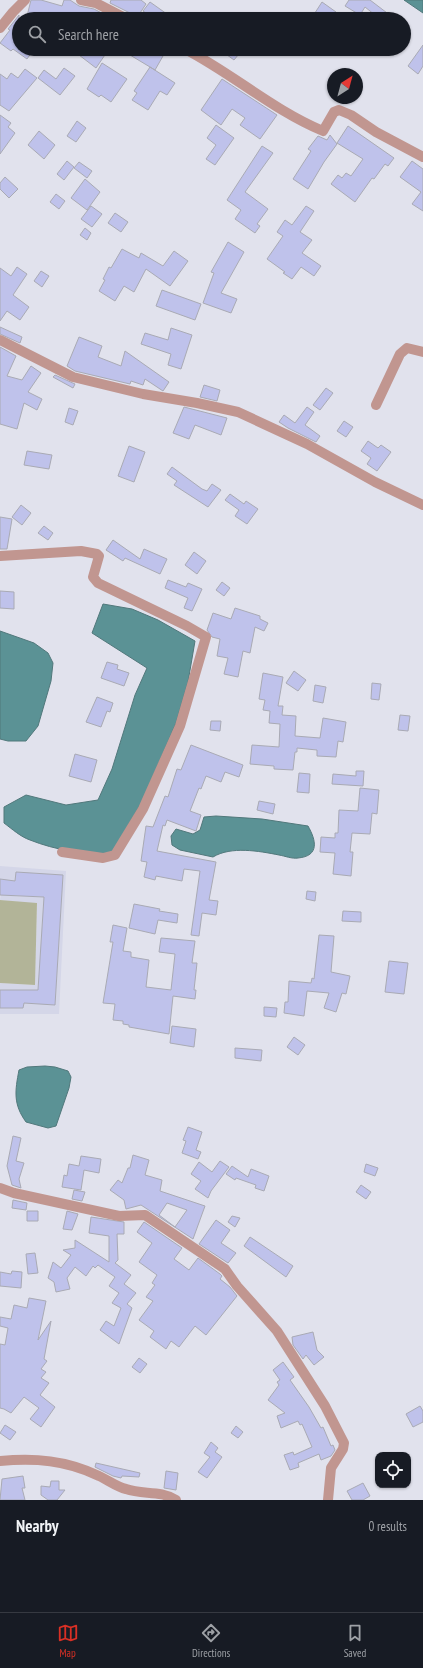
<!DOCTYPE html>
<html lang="en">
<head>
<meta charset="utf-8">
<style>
  body { margin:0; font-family:"PT Sans Narrow",sans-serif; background:#242831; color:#f1f3f6 }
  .controls { position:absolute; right:12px; bottom:12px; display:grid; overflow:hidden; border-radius:8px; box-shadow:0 1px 3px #0004 }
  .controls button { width:36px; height:36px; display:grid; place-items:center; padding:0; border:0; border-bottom:1px solid #363941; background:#171b24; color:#f1f3f6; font:20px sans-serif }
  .compass { position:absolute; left:327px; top:68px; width:36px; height:36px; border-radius:50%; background:#171b24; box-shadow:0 1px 3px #0004; rotate:36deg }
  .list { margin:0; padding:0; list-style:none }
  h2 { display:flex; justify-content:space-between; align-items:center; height:52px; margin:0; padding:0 16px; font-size:17px }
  h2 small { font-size:13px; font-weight:400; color:#9ea1a6 }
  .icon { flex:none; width:22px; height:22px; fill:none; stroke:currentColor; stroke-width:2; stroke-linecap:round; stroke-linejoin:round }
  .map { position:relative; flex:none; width:423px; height:1500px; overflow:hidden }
  .search { position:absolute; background:#171b24; box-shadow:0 1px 3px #0004; left:12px; right:12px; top:12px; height:44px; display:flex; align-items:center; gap:10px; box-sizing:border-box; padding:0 14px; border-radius:22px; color:#9ea1a6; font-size:15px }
  .sheet { height:112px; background:#171b24 }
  nav { display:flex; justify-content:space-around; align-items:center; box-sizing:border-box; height:56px; border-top:1px solid #363941; background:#171b24; font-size:11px; color:#9ea1a6 }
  nav a { display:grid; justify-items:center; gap:2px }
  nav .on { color:#d93025 }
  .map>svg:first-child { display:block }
</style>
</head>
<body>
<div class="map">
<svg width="423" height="1500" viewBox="0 0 423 1500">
  <rect width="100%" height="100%" fill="#e1e2ed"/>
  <path fill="#d4d6e8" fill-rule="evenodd" d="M0 866 66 871 59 1014H0V1008H23L24 991 0 990V983L35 985 37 904 0 900 3 880 0 879ZM16 872 63 875 55 1005 29 1003 30 990H38L44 897 15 896Z"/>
  <path fill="#b2b498" d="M0 900 37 903 35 985 0 983Z"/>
  <path fill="#5b9295" stroke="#51787b" d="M404 0H423V13Z
    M103 604 132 609 158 620 195 641 188 682 176 723 143 800 112 853C85 855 55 850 30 840 21 837 12 829 4 823V807L26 795 66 805 98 800 112 769 135 695 147 668 92 633Z
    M0 631 34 643 48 653 53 663 51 681 38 726 26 741H8L0 739Z
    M216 816 262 819 308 826C316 840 320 856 298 858 292 859 285 856 279 855 259 851 231 846 213 857L180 850 172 845 171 836 176 829 193 834 200 830 204 817Z
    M45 1066 55 1067 68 1071 71 1077 69 1088 56 1126 48 1128 26 1122C13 1104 15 1091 19 1070L27 1067Z"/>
  <path fill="#bfc2eb" stroke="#a9aab4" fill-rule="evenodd" d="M31 0H41L62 6 64 0H70L79 6 94 9 113 19H36L27 16Z
    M111 0H141L146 4 136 19H133L130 13 110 3Z
    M349 0H370L395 19H380L365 7 360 15 345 6Z
    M150 2 174 19H154L143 11Z
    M322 2 336 12 331 19H311Z
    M19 15V49H34L27 59 13 49 11 51 0 43 10 30 8 29Z
    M423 45V66L418 74 408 66Z
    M83 49H109L96 68 79 55Z
    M120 49H167L155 70Z
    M219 49H243L234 60Z
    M102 63 127 79 111 102 101 95 99 97 87 89Z
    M150 67 175 83 167 95 160 91 148 110 132 100 137 93 134 91Z
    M64 68 75 76 60 95 38 78 44 70 56 79Z
    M25 69 37 78 9 111 0 105V74L7 79 11 73 18 78Z
    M222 79 277 115 260 139 240 125 245 118 232 109 221 125 201 110Z
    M0 115 11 123 8 127 15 133 0 154Z
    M77 121 86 128 76 142 67 136Z
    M216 125 234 138 215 165 206 159 216 145 207 138Z
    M348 126 394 158 388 166 385 164 374 179 372 178 355 202 331 184 338 175 342 178 346 173 351 176 363 159 337 143Z
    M39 131 55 145 44 159 28 145Z
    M330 135 337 144 324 162 308 189 293 179 311 151 308 149 318 136 327 140Z
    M262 146 273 153 245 192 268 209 257 224 260 226 255 233 235 219 241 210 227 200Z
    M67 161 74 167 64 180 57 174Z
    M412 161 423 169V211L412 204 421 192 400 177Z
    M79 162 92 171 87 178 74 168Z
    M5 177 18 189 9 198 0 189V183Z
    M85 179 100 192 87 210 71 198Z
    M56 194 65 201 59 209 50 202Z
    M91 206 102 214 92 227 81 219Z
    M306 206 314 211 300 232 312 240 302 253 321 266 314 276 301 267 292 279 283 273 285 272 267 259 283 236 277 232 285 220 292 225Z
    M115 213 128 222 121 232 108 223Z
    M85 228 91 233 87 240 80 235Z
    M228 242 244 252 221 293 237 299 231 313 203 303 214 273 211 272Z
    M122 249 139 258 141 253 163 266 174 251 188 261 170 286 146 269 134 292 124 286 115 301 99 291 105 280 103 279 109 267 111 268Z
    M17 267 27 274 13 295 29 307 20 320 7 311 0 321V268L11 276Z
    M41 271 49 276 42 287 34 281Z
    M162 290 201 304 195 320 156 306Z
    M0 327 22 337 20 343 0 334Z
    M171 328 192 335 181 369 168 365 171 354 141 344 145 333 168 340Z
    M79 337 102 346 98 357 121 366 125 351 169 382 163 391 145 379 143 385 131 381 130 384 75 371 67 366Z
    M0 347 16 356 7 376 22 380 31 366 41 373 28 392 42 399 37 410 24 403 17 429 0 424Z
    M55 375 75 384 73 388 53 377Z
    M204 385 220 390 217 401 200 397Z
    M326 388 333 393 320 410 313 405Z
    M184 407 227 418 221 435 195 425 189 439 173 433Z
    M307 407 314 412 305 425 320 436 316 442 288 428 279 422 284 415 295 423Z
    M69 408 78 411 73 425 65 422Z
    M344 421 353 427 346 437 337 431Z
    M368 441 378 448 381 445 391 452 377 471 367 464 371 458 361 451Z
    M129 446 145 452 134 482 118 476Z
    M27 451 52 455 49 469 24 465Z
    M172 467 202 489 207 491 212 484 221 490 208 507 174 485 177 481 167 474Z
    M230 494 244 504 246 501 258 509 247 524 235 516 239 510 225 500Z
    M21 505 31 513 22 525 12 517Z
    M0 517 12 519 7 549H0Z
    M44 526 53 533 48 540 38 533Z
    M113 540 140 559 144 549 167 559 160 574 125 558 123 561 106 550Z
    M194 552 206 561 197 574 185 565Z
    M168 580 186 587 188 583 202 589 192 611 184 608 188 598 165 588Z
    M222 582 230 588 224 596 216 590Z
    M0 591 14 592V609L0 608Z
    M235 608 260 616V619L268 623 264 631 255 627 250 653 243 651 238 677 224 674 228 658 217 656 220 639 212 637 207 630 213 613 231 619Z
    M107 662 118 665 117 669 129 673 124 686 101 678Z
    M294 671 306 680 298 691 286 683Z
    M263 673 283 677 278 706H283L282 715 296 716 295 736 320 738 323 718 346 722 343 742 338 741 336 757 317 756V750L297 748V752H295L293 770 274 769V766L250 764 252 745 279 747 280 724 269 723 270 711 263 710 265 700 259 699Z
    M372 683 381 684 379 700 371 699Z
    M315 685 326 687 323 703 313 701Z
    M97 697 113 703 110 712 107 711 101 727 86 722Z
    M400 715 410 716 408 731 398 730Z
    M211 721H221L220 731 210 730Z
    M191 745 243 765 239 777 225 772 221 782 206 776 201 789 199 788 190 811 201 815 196 831 167 820 165 826 163 825 157 851 216 862 209 900 218 901 216 915 202 913 199 936 191 935 200 871 184 869 182 881 156 876 155 880 144 877 147 862 141 861 146 826 153 827 165 796 168 797 177 769 181 770Z
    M75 754 97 760 91 782 69 776Z
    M356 771H364L363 786 332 784 333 774 356 776Z
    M299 773 310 774 309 793 297 792Z
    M360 788 379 790 377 814 372 813 370 834 352 833 350 852H353L351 876 333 874 335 853 320 852 321 837 335 838V833H338L339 810 358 811Z
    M259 801 275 804 273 814 257 810Z
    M16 872 63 875 55 1005 24 1003 23 1008H0V990H38L44 897 0 895V879L15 881Z
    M307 891 316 892 315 901 306 899Z
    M134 904 160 909 159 911 178 914 177 923 158 920 155 934 129 928Z
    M343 911 361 912V922L342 921Z
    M113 925 127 928 123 951 131 952V957L149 960 146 987 171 990 175 954 159 952 161 938 195 941 192 963H197L194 990H196L195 999 173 996 169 1034 129 1027V1025L123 1024V1021L113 1020 115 1004 103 1003 113 942H110Z
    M319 935 334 936 331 972 350 976 346 994 342 993 336 1012 324 1008 329 993 307 991 304 1016 284 1013 285 1002H288L289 981 311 983 312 978 314 979Z
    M389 961 408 963 404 994 385 992Z
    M264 1007 277 1008 276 1017 264 1016Z
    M172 1026 196 1029 194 1047 170 1043Z
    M294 1037 305 1045 298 1055 287 1047Z
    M235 1048 262 1050 261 1061 235 1058Z
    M188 1127 202 1132 196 1150 201 1152 198 1159 182 1153 186 1141 183 1140Z
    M13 1136 21 1138 16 1161 24 1163 19 1179 21 1188 12 1185 7 1166Z
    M133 1155 149 1160 145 1175 162 1180 160 1191 205 1206 193 1239 141 1205 126 1209 124 1200 110 1190 118 1180 122 1183 128 1168H130ZM167 1203 187 1210 175 1227 159 1215Z
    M81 1156 101 1159 99 1173 84 1170 81 1190 62 1187 64 1175 67 1176 69 1164 79 1166Z
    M220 1161 229 1167 211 1191 208 1198 195 1189 201 1181 191 1174 199 1162 212 1172Z
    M366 1164 378 1168 375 1176 364 1172Z
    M232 1166 248 1177 251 1169 269 1176 264 1191 255 1188 256 1185 236 1178 235 1180 226 1174Z
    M361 1185 371 1192 366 1199 356 1192Z
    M74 1190 85 1192 82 1201 72 1199Z
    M13 1200 27 1203 26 1210 12 1208Z
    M27 1211H38V1221H27Z
    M67 1211 78 1214 72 1230 63 1229Z
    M232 1216 240 1218 235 1227 228 1222Z
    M91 1217 124 1222V1234H117L118 1260 115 1263 131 1275 124 1284 136 1293 127 1304 132 1308 119 1344 100 1330 106 1321 114 1326 121 1308 112 1303 119 1293 109 1286 115 1277 98 1265 95 1268 93 1266 86 1276 75 1267 67 1278 70 1289 56 1292 54 1282 48 1278 53 1262 61 1268 71 1255 63 1250 75 1248V1240L109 1262V1236L89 1233Z
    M216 1220 230 1230 221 1243 236 1253 228 1263 199 1244Z
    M144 1222 182 1248 174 1259 189 1270 198 1258 220 1274 222 1276 220 1279 230 1287 237 1296 206 1335 195 1326 179 1347 171 1341 166 1349 150 1337 154 1331 139 1320 153 1301 146 1297 155 1285 152 1283 157 1275 139 1262 152 1243 137 1232Z
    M250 1237 293 1266 286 1277 244 1246Z
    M35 1253 38 1273 28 1274 26 1254Z
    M12 1271 22 1272 21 1288 0 1286V1272L11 1274Z
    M29 1298 46 1301 38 1340 51 1321 44 1359 47 1361 41 1369 46 1372 41 1378 49 1383 40 1395 55 1407 41 1427 30 1419 39 1408 24 1397 11 1413 4 1409 0 1408V1344L5 1345 8 1328 0 1326V1317L11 1319 14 1305 27 1308Z
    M313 1332 317 1350 324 1357 314 1365 306 1355 303 1359 293 1345 292 1337Z
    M139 1358 147 1364 140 1373 132 1367Z
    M283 1362 294 1377 290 1380 309 1407 321 1428 323 1427 331 1446 333 1445 335 1450 331 1456 321 1460 319 1454 298 1463 299 1467 290 1470 284 1455 293 1452 294 1455 312 1447 302 1424 300 1425 298 1421 281 1428 277 1416 285 1413 268 1400 279 1385 277 1382 280 1380 273 1370Z
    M420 1406 423 1411V1422L413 1427 406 1414Z
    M5 1425 16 1432 10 1440 0 1433Z
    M236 1426 243 1432 238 1438 231 1433Z
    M211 1442 218 1448 215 1452 222 1457 207 1478 198 1472 210 1457 204 1453Z
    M96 1463 140 1473 139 1477 122 1476 121 1478 113 1476 95 1467Z
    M166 1471 178 1473 176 1490 164 1488Z
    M23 1476 25 1488H22L25 1500H0L2 1479Z
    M51 1481H59V1490H65L57 1500H48L41 1495V1486L50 1487Z
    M363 1483 370 1496 363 1500H352L347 1491Z"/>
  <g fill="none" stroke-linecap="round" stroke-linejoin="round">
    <path stroke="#c19690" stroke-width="10" d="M81 0 96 3 127 19
      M0 28 13 12 25 0
      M185 49C233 74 273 110 323 131L334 112 339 110 351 115 376 132 423 157
      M0 340 73 377 143 394 197 403 238 412 307 444 375 482 423 505
      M376 405 400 354 407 348 423 352
      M0 556 81 551 97 554 99 556 93 577 98 583 187 626 206 637 180 726 143 809 115 855 103 858 62 852
      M0 1188 14 1193 119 1216 145 1215 225 1269 237 1286 277 1331 325 1406 344 1443 343 1449 331 1468 328 1500
      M0 1461C35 1458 66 1460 99 1476 108 1480 117 1487 126 1489 143 1495 160 1490 176 1500"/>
  </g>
</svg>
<div class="controls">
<button><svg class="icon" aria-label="locate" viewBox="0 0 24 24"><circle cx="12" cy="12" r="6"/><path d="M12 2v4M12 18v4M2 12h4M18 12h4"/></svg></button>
</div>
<svg class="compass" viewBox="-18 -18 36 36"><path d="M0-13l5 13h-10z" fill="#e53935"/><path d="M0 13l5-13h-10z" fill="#9ea1a6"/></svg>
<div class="search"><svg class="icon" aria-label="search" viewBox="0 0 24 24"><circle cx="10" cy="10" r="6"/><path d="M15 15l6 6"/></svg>Search here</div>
</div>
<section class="sheet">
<h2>Nearby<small>0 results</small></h2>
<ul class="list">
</ul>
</section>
<nav>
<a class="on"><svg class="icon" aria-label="map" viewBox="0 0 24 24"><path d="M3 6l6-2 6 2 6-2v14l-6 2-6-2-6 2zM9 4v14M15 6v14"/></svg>Map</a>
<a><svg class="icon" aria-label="directions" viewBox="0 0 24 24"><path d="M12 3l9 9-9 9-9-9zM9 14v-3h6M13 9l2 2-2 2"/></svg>Directions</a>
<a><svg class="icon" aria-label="saved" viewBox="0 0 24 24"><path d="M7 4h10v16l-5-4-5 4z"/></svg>Saved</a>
</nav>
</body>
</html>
